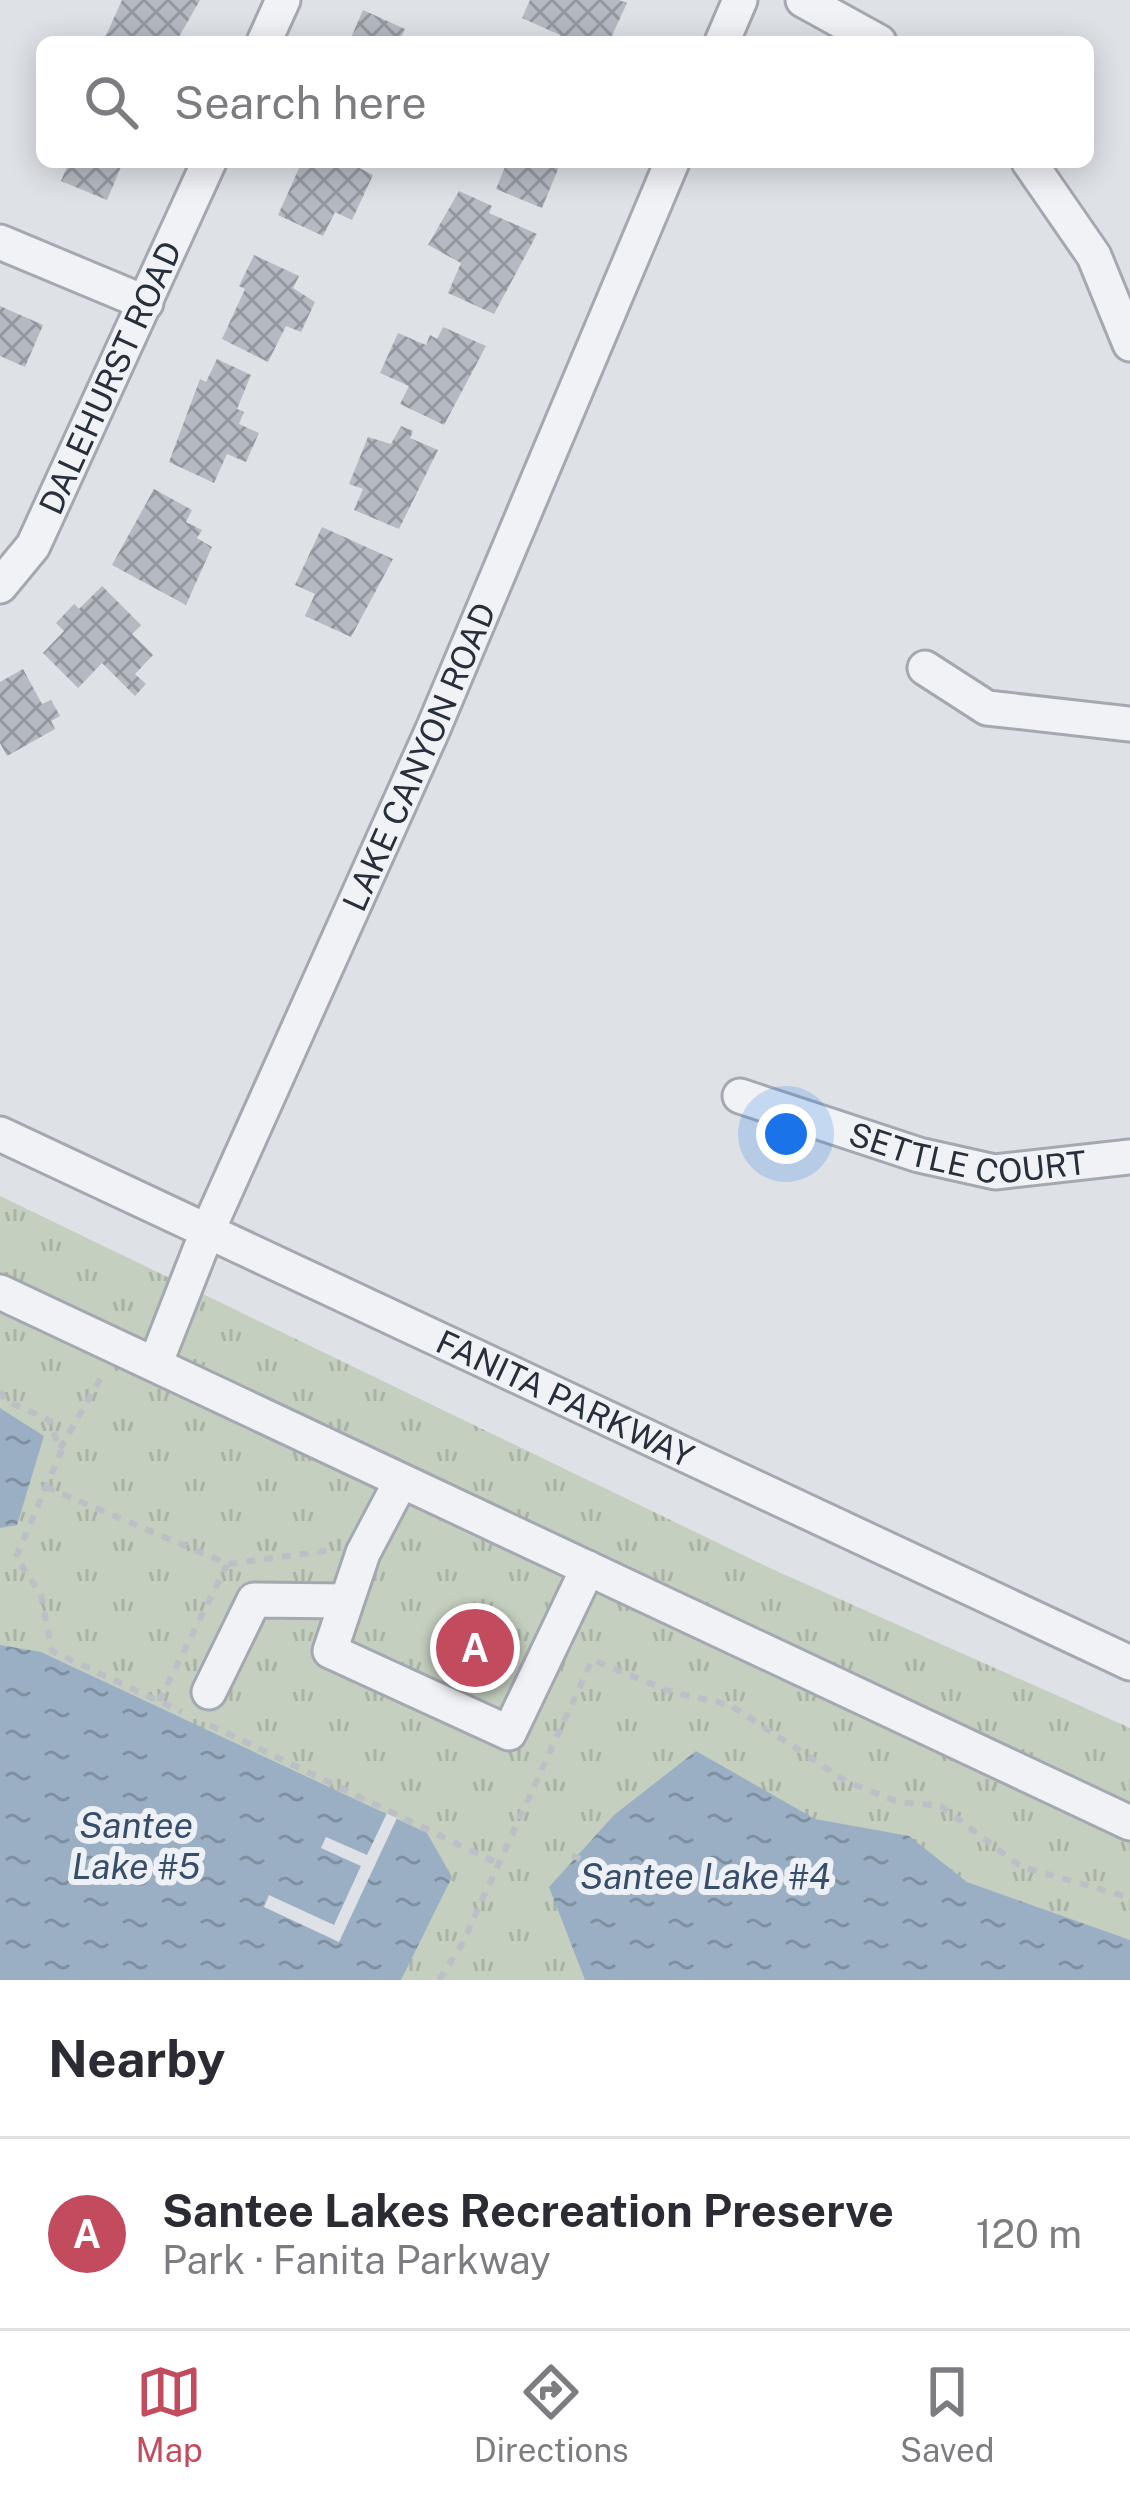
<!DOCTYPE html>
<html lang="en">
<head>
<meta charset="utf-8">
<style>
  body { margin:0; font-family:"Public Sans",sans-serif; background:#f2f2f3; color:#2b2b33 }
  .you { position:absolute; left:786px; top:1134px; width:42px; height:42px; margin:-30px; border:9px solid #fff; border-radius:50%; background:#1a73e8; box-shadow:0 0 0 18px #1a73e833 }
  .badge { display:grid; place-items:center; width:78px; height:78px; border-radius:50%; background:#c34b5e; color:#fff; font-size:39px; font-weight:700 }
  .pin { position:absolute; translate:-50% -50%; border:6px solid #fff; box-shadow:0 3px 12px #0006 }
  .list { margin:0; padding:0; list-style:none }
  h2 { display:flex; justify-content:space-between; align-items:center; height:156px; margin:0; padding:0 48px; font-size:51px }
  h2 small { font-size:39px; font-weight:400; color:#7c7c81 }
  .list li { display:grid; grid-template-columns:78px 1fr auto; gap:36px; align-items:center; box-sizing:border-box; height:192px; padding:0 48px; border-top:3px solid #e1e1e2 }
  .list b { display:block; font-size:45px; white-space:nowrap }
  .list p { margin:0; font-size:39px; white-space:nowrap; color:#7c7c81 }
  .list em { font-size:39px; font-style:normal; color:#7c7c81 }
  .icon { flex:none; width:66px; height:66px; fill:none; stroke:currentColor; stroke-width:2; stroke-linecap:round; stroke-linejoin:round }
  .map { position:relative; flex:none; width:1130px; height:1980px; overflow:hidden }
  .search { position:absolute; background:#fff; box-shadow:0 6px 30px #0003; left:36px; right:36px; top:36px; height:132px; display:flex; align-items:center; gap:30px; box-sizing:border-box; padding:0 42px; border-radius:18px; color:#7c7c81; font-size:45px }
  .sheet { height:348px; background:#fff }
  nav { display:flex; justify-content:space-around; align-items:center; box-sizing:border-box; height:168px; border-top:3px solid #e1e1e2; background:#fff; font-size:33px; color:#7c7c81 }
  nav a { display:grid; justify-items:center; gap:6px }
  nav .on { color:#c34b5e }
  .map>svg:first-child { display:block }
</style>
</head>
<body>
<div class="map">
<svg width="1130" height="1980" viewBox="0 0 1130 1980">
  <defs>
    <pattern id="park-tufts" width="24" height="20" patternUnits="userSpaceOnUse" patternTransform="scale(3)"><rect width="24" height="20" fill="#c4cfbf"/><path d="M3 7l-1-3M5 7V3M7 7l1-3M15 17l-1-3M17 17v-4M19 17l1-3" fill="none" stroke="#a8b2a5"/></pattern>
    <pattern id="water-ripples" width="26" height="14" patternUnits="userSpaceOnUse" patternTransform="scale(3)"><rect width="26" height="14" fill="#9bafc4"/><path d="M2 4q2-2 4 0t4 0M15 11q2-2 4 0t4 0" fill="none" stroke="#7e8fa0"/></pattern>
    <pattern id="building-cross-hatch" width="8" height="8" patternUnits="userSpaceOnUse" patternTransform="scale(3)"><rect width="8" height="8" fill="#b5bac2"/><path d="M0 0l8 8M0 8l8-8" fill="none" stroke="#93989f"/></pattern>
  </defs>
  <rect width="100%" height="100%" fill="#dee1e6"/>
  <path fill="url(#park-tufts)" d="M0 1196 772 1569 1130 1728V1980H0Z"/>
  <path fill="url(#water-ripples)" d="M0 1408 44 1436 17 1525 0 1528Z
    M0 1645 41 1652 427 1833 452 1877 401 1980H0Z
    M696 1751 815 1819 909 1836 967 1882 1130 1940V1980H585L549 1887 614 1815Z"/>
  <path fill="#dee1e6" d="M387 1813 397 1818 339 1942 264 1907 269 1895 334 1925 361 1866 321 1848 326 1837 367 1855Z"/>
  <path fill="url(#building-cross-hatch)" d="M122 0H200L176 42H103Z
    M530 0H619L627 3 609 42H557L560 35 522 18Z
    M363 10 405 29 399 42 350 40Z
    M69 162H123L107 200 61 181Z
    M290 162H348L373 175 352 220 335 212 323 236 278 215 300 166Z
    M507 162H561L542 208 496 189Z
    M459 191 492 206 489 213 537 234 494 314 448 293 461 263 428 245Z
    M254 255 299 276 293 288 315 302 301 332 286 326 268 362 222 339 245 289 239 286Z
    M0 306 43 325 25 367 0 356Z
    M443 327 486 346 444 425 400 404 409 386 380 373 398 333 426 345 430 335 437 339Z
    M217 359 251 375 237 409 244 412 239 424 259 433 246 462 227 454 214 483 169 462 200 379 206 382Z
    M401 426 413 431 410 438 438 450 399 529 354 510 363 489 349 484 368 437 391 444Z
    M154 489 192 510 186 522 202 530 197 538 212 547 186 605 112 565Z
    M322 527 393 559 351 637 305 616 315 594 295 585Z
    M102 586 141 625 132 634 153 655 135 674 146 684 135 696 102 663 78 688 43 653 64 631 56 623 74 604 79 609Z
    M23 669 42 704 51 700 60 716 51 721 55 729 7 756 0 743V682Z"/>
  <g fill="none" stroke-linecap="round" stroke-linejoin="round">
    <g stroke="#a4a8b0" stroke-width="39">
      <g id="minor">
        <path d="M803 0 879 42"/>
        <path d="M264 42 283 0"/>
        <path d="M722 42 740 0"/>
        <path d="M1029 162 1094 256 1130 344"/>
        <path d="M0 242 146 303"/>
        <path id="s1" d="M0 586 33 546 209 162"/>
        <path d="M925 668 987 708 1130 724"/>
        <path id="s2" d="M740 1096 919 1155 995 1172 1130 1157"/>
        <path id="s3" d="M0 1134 1130 1663"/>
        <path d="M0 1292 1130 1823"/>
        <path id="s4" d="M156 1362 207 1232 433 729 672 162"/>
        <path d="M401 1481 363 1553 330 1651 509 1733 588 1568"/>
        <path d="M209 1692 254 1600 346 1601"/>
      </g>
    </g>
    <path stroke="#bcbfc5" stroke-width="6" stroke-dasharray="9 9" stroke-linecap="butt" d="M0 1391 5 1400 49 1420 61 1452 16 1557 41 1595 52 1651 182 1712
      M60 1449 103 1374
      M46 1487 228 1564 332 1550
      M159 1701 227 1565
      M210 1725 499 1864
      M572 1855 644 1893
      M439 1980 462 1944 592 1660 672 1692 730 1705 846 1781 898 1802 941 1806 1020 1866 1130 1898"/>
    <use href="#minor" stroke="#f0f2f5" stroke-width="33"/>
  </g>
  <g text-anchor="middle" stroke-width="12" stroke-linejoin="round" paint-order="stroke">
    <g font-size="33" fill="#282f3c" stroke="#edf0f4">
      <text dy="12" stroke="none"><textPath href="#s1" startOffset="237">DALEHURST ROAD</textPath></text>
      <text dy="12" stroke="none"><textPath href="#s4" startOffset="660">LAKE CANYON ROAD</textPath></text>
      <text dy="12" stroke="none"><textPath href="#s2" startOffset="237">SETTLE COURT</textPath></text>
      <text dy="12" stroke="none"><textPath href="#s3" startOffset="624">FANITA PARKWAY</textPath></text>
    </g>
    <g font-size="36" font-style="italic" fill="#364e6c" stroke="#edf0f4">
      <text x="136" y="1838">Santee<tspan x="136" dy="41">Lake #5</tspan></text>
      <text x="705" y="1889">Santee Lake #4</text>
    </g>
  </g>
</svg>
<div class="you"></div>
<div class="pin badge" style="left:475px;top:1648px">A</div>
<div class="search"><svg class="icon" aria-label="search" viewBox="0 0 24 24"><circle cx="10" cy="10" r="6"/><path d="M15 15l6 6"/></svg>Search here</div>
</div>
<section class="sheet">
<h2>Nearby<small></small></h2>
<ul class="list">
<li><span class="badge">A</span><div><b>Santee Lakes Recreation Preserve</b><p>Park · Fanita Parkway</p></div><em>120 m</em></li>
</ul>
</section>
<nav>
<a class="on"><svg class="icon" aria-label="map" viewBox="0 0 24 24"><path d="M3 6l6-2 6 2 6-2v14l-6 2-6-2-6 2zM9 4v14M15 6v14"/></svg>Map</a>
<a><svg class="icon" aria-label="directions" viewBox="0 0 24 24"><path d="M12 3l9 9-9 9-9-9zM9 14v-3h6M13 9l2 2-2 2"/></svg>Directions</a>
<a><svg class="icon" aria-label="saved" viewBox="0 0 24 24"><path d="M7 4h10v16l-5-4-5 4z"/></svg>Saved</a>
</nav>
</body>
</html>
